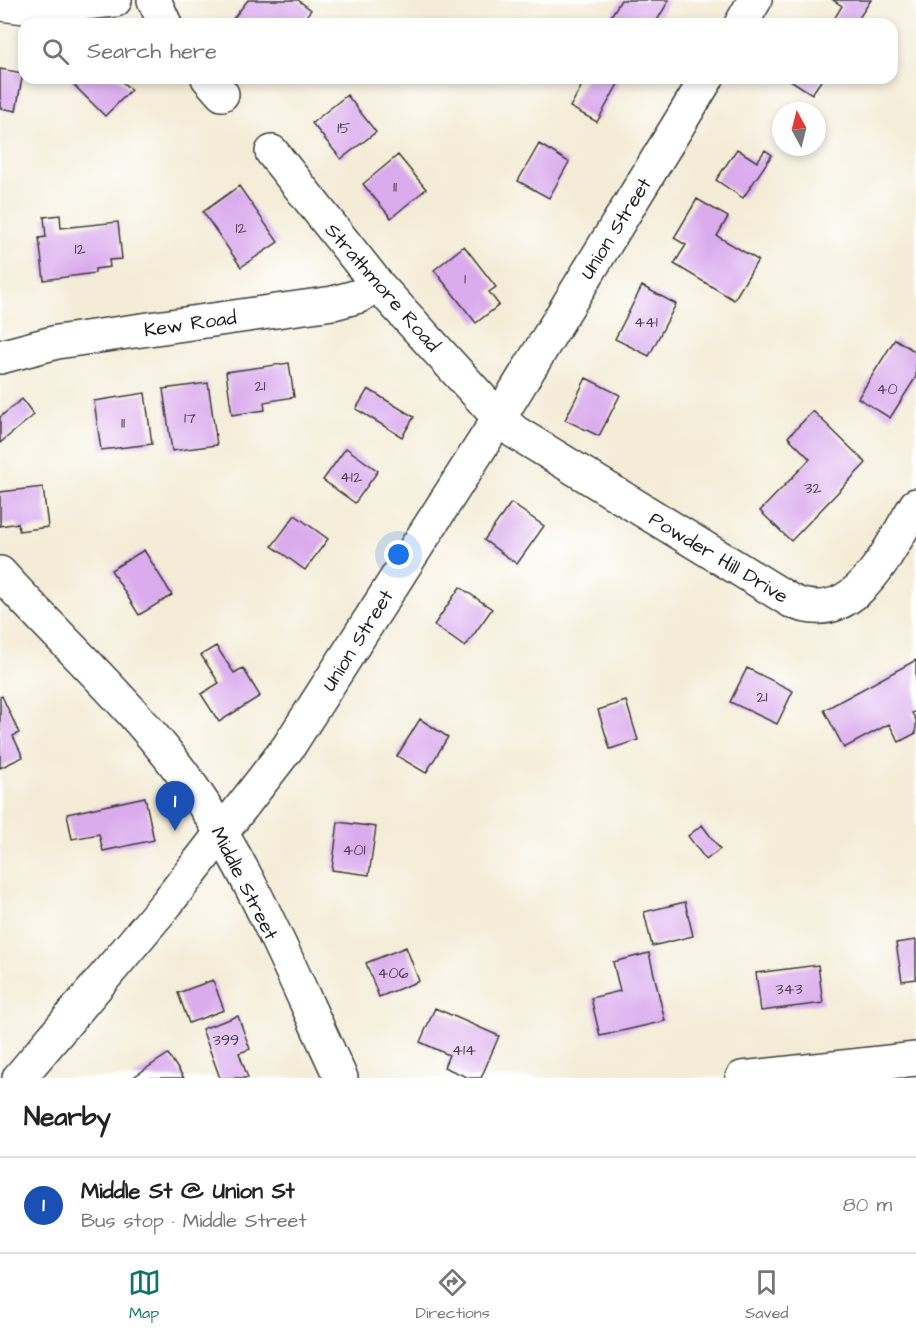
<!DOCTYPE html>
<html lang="en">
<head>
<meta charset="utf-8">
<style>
  body { margin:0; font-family:"Architects Daughter",sans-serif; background:#f6f6f6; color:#222 }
  .compass { position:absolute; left:772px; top:102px; width:54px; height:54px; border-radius:50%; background:#fff; box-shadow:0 3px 9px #0003; rotate:353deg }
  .you { position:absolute; left:399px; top:555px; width:21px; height:21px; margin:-15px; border:4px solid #fff; border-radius:50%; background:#1a73e8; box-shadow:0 0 0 9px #1a73e833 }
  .badge { display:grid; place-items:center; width:39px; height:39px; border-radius:50%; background:#0f766e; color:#fff; font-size:20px; font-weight:700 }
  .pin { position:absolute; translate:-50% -50px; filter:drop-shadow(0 2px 3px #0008) }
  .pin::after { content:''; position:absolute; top:32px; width:21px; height:18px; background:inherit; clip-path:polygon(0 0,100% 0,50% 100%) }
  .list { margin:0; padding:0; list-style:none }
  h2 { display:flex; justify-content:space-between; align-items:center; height:78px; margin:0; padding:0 24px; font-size:26px }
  h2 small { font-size:20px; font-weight:400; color:#767676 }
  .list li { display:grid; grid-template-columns:39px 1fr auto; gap:18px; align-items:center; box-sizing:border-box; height:96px; padding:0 24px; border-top:2px solid #e0e0e0 }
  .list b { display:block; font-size:22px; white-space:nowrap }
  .list p { margin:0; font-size:20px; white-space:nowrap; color:#767676 }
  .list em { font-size:20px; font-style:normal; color:#767676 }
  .icon { flex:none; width:33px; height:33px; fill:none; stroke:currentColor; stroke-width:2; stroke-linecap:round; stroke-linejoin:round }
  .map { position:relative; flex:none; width:916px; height:1078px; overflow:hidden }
  .search { position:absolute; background:#fff; box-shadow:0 3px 9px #0003; left:18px; right:18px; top:18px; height:66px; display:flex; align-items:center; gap:15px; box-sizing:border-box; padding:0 21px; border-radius:18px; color:#767676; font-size:22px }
  .sheet { height:174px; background:#fff }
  nav { display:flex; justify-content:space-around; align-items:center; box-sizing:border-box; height:84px; border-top:2px solid #e0e0e0; background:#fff; font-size:16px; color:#767676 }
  nav a { display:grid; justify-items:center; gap:3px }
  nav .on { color:#0f766e }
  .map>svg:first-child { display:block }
</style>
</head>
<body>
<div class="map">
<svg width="916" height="1078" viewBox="0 0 916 1078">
  <rect width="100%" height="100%" fill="#fff"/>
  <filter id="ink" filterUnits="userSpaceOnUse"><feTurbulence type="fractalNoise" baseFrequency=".0167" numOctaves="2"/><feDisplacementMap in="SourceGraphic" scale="12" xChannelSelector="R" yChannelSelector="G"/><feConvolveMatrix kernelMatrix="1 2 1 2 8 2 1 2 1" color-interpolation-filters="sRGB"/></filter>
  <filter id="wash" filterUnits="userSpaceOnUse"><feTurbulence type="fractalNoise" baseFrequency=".008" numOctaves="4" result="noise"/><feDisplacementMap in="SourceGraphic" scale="24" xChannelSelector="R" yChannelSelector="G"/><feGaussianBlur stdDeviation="1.35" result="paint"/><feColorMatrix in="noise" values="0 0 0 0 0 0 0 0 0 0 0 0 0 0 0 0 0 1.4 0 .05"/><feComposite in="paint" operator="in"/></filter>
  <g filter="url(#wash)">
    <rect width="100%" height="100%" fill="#f4ecd7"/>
    <g id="blocks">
      <path fill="#daabed" d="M248 0H298L311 10 300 24H229Z
        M621 0H669L655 24H626L611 16Z
        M833 0H871L855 24H842L834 19 842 6Z
        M0 69 23 73 16 111 0 108Z
        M73 78H118L131 90 105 116 70 81Z
        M586 78H611L619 82 597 122 570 107Z
        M787 78H823L812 94Z
        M347 95 376 132 341 159 312 123Z
        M539 144 569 162 549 198 518 181Z
        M737 149 757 162 765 150 772 155 743 198 716 180Z
        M398 155 426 189 391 218 363 184Z
        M239 186 278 242 241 267 203 212Z
        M697 199 728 217 717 236 758 260 734 300 674 264 686 245 674 238Z
        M60 215 61 228 118 222 122 259 109 260 110 267 95 269V273L44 280 39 238 46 237 44 217Z
        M464 246 496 287 489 292 499 305 476 323 434 270Z
        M642 286 676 304 649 356 615 339Z
        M895 339 916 352V377L890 418 858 398Z
        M289 363 294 397 264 402 265 410 232 415 226 372Z
        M586 378 620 395 599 436 565 420Z
        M208 383 217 445 172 451 163 389Z
        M368 389 414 417 402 437 356 409Z
        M145 393 152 444 101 450 94 401Z
        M22 399 34 415 0 443V417Z
        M813 411 866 463 791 541 760 511 810 459 788 437Z
        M346 448 378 471 355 503 323 480Z
        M43 487 48 527 19 531 18 523 0 526V492Z
        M511 503 544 526 517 564 484 540Z
        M295 515 328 539 305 570 272 546Z
        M144 550 172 595 139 615 111 570Z
        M460 587 492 609 465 647 434 625Z
        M216 646 234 673 243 668 260 696 219 722 201 694 219 683 201 655Z
        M916 660V711L912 713 916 720V733L899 742 889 724 844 748 824 710Z
        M747 668 793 691 777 724 730 702Z
        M2 696 19 733 13 736 23 757 0 768V697Z
        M626 701 638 740 610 749 598 710Z
        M420 719 448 737 426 773 397 756Z
        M145 797 154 840 103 851 99 834 72 839 67 814Z
        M338 822 376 827 369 875 332 870Z
        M702 825 720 849 706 860 688 836Z
        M685 902 693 936 652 946 644 912Z
        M916 940V979L902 981 896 943Z
        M406 947 419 981 379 997 366 963Z
        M649 953 665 1021 600 1036 591 998 620 991 613 962Z
        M818 965 823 1003 761 1011 756 973Z
        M213 980 224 1010 189 1023 178 993Z
        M435 1008 499 1036 481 1078H469L444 1067 449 1055 420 1042Z
        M238 1016 250 1049 239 1053 248 1078H220L202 1029Z
        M168 1054 184 1078H132Z"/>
    </g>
  </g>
  <g filter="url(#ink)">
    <use href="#blocks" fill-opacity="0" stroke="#3c3b38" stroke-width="1.5"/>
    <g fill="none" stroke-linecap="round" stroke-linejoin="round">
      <g stroke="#3c3b38" stroke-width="36">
        <path id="minor" d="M154 0 165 24
          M0 4 33 8 115 0
          M208 78 222 94
          M272 152 377 284 499 418 515 432 791 601C856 630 888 549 916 505
          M0 357 57 342 333 303 359 296 377 284
          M0 573C65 645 139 710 194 790 254 877 296 983 341 1078
          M742 1078 916 1059"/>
      </g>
      <g stroke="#3c3b38" stroke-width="36">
        <path id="major" d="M741 24 755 0
          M19 1078 167 903 289 746 499 418 707 78"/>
      </g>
      <use href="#minor" stroke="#fff" stroke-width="33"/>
      <use href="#major" stroke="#fff" stroke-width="33"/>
    </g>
  </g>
  <g text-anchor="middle" stroke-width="4.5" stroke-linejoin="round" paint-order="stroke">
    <g font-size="16" fill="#4c4050">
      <text x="344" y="133">15</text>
      <text x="395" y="192">11</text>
      <text x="241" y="233">12</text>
      <text x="80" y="254">12</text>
      <text x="465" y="284">1</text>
      <text x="646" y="327">441</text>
      <text x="260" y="391">21</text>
      <text x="887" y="394">40</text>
      <text x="190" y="423">17</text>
      <text x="123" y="428">11</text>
      <text x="351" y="482">412</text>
      <text x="813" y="493">32</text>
      <text x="762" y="702">21</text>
      <text x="354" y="855">401</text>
      <text x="393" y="978">406</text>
      <text x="789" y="994">343</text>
      <text x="226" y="1045">399</text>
      <text x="464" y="1055">414</text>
    </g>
    <g font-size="20" fill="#1c1c1c" stroke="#fff">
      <text transform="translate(615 228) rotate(-58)" y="7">Union Street</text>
      <text transform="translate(383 287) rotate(49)" y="7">Strathmore Road</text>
      <text transform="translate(190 323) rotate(-8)" y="7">Kew Road</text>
      <text transform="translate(719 557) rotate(31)" y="7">Powder Hill Drive</text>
      <text transform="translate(357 640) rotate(-58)" y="7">Union Street</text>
      <text transform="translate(245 883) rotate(63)" y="7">Middle Street</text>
    </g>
  </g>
</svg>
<svg class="compass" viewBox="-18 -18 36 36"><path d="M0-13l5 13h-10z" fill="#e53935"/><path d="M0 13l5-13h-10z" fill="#767676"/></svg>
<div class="you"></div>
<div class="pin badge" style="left:175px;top:831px;background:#1a4fb4">1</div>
<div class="search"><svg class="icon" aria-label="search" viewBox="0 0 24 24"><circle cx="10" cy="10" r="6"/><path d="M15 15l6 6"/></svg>Search here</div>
</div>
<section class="sheet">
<h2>Nearby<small></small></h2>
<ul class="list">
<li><span class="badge" style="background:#1a4fb4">1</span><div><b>Middle St @ Union St</b><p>Bus stop · Middle Street</p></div><em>80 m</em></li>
</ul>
</section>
<nav>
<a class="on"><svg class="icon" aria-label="map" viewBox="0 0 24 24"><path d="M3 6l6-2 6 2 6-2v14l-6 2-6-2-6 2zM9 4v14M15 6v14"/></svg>Map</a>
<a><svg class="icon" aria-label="directions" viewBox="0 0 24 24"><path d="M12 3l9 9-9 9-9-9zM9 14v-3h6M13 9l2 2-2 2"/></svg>Directions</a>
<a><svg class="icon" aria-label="saved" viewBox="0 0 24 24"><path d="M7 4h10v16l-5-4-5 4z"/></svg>Saved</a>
</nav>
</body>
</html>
